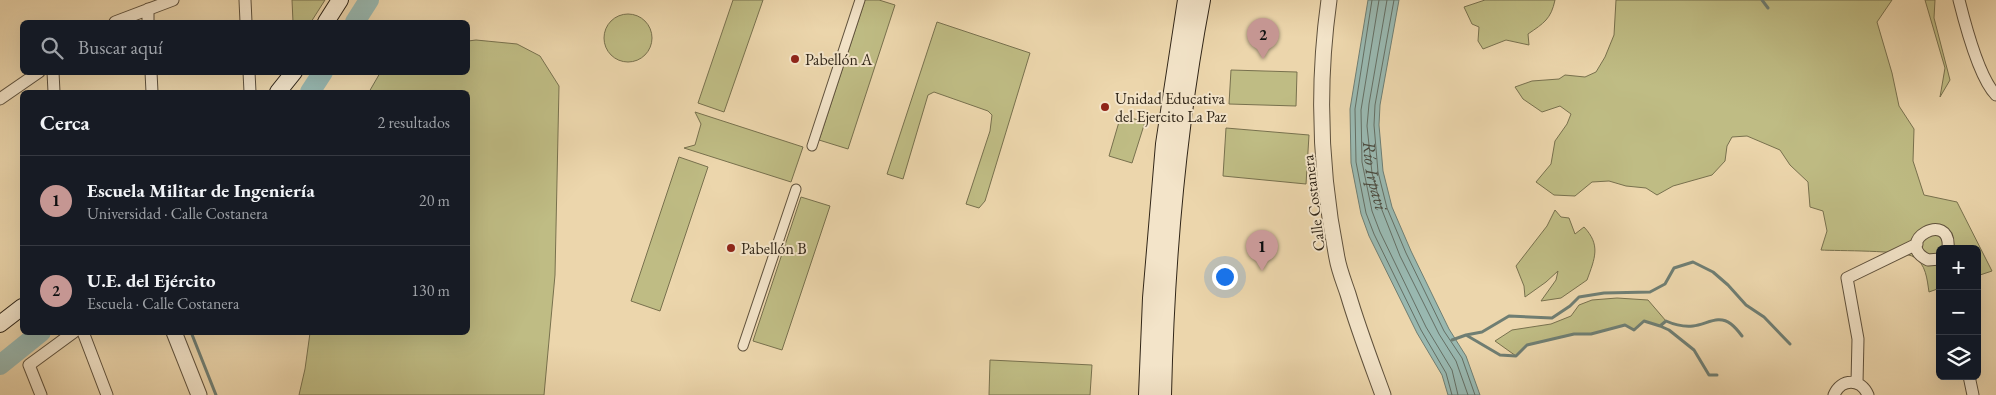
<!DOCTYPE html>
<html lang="es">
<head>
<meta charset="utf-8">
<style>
  body { margin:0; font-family:"EB Garamond",serif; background:#20242c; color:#f1f3f6 }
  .controls { position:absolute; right:15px; bottom:15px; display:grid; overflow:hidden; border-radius:8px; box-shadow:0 5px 20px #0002 }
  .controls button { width:45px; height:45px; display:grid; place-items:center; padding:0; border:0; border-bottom:1px solid #363941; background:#171b24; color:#f1f3f6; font:25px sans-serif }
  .you { position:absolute; left:1224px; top:276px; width:18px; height:18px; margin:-12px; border:4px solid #fff; border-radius:50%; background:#1a73e8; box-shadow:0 0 0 8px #1a73e833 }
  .badge { display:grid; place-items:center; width:32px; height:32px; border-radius:50%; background:#c59692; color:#111; font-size:16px; font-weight:700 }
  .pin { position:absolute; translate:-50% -41px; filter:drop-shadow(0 1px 2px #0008) }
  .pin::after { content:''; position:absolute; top:26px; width:18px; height:15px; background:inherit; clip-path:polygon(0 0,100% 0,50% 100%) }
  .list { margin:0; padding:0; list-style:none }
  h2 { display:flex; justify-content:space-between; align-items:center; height:65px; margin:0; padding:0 20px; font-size:21px }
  h2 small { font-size:16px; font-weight:400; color:#9ea1a6 }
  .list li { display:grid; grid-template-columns:32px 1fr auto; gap:15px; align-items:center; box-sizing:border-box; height:90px; padding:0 20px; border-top:1px solid #363941 }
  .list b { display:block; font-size:19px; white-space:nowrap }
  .list p { margin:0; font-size:16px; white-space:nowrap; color:#9ea1a6 }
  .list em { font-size:16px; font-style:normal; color:#9ea1a6 }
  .icon { flex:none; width:28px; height:28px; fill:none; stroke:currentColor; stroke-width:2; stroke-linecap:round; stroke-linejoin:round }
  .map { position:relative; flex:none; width:1996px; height:395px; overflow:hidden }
  .search { position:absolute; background:#171b24; box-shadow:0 5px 20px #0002; left:20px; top:20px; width:450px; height:55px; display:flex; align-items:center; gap:12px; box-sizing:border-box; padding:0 18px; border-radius:8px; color:#9ea1a6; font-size:19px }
  .panel { position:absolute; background:#171b24; box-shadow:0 5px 20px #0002; left:20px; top:90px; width:450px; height:245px; border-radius:8px }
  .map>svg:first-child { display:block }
</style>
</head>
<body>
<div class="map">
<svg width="1996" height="395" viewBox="0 0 1996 395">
  <rect width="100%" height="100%" fill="#ecd6ac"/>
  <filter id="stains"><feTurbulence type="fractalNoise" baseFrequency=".004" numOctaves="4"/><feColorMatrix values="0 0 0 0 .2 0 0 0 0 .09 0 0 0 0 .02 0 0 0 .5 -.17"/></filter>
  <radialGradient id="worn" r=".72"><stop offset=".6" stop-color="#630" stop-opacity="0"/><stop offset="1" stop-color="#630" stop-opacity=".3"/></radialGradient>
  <path fill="#bfbc84" stroke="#78714e" d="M292 0H325L311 22H293Z
    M733 0H763L724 112 698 103Z
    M865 0H879L895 5 848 149 819 140Z
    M1485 0H1555C1551 19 1544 23 1528 34L1529 45 1506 40 1483 49 1478 41 1479 27 1472 24 1464 7Z
    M1616 0H1892L1877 22 1892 73 1899 106 1914 129 1913 161 1924 195 1957 202 1992 271 1977 276V249H1940V288L1929 292C1927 279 1926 264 1914 257 1903 250 1837 251 1821 250L1827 231 1823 211 1810 207 1808 182 1790 165 1780 150 1747 136 1732 137 1727 146 1725 161 1712 175 1673 186 1657 195 1646 188 1626 186 1609 181 1592 182 1575 196 1554 195 1536 182 1551 164 1555 141 1567 124 1571 114 1560 106 1542 112 1523 99 1515 87 1532 81 1559 79 1565 75 1585 77 1596 72 1605 57 1614 35Z
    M1925 0H1935L1934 18 1950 80 1940 97 1945 68Z
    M604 38a24 24 0 1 1 48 0a24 24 0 1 1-48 0Z
    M937 22 1030 53 985 201 979 208 966 204 990 131 992 115 988 111 934 92 928 95 903 179 887 174Z
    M476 40 517 44 540 56 559 86 555 275 544 395H299L305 369 310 333 468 332V92H369L380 73 468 72V41Z
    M1231 70 1297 72 1296 106 1229 104Z
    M695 112 803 147 791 182 684 148 695 145 701 124Z
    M1121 115 1145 122 1132 163 1109 156Z
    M1226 128 1309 135 1306 184 1223 176Z
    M679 157 708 167 660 311 631 301Z
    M801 197 830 206 782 350 753 341Z
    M1555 210 1561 217 1569 218 1575 234 1584 227C1601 245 1595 258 1587 280L1561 298 1541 301 1556 280 1558 271 1546 282 1525 297 1524 286 1516 266 1547 226Z
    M1617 298 1648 300 1666 321 1660 326 1644 321 1634 330 1625 325 1591 334H1574L1527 345 1516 356 1495 341 1512 330 1551 324 1571 316 1579 305 1592 300Z
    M990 360 1092 365 1090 395H989Z"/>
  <path fill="#99b8b0" stroke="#6f7e73" d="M1368 0H1399L1380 105 1379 125 1383 171 1392 207 1411 251 1449 329 1466 356 1480 395H1448L1442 375 1417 333 1369 236 1361 214 1351 163 1350 109Z"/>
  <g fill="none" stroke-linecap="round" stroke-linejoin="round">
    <g stroke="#656f64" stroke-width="1">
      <path d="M1372 0 1355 109 1356 162 1366 213 1374 234 1421 330 1446 373 1452 395"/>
      <path d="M1379 0 1361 110 1362 162 1372 211 1380 232 1426 327 1452 370 1458 395"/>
      <path id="s1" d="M1387 0 1369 104 1367 126 1372 173 1382 210 1400 256 1439 334 1456 361 1468 395"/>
      <path d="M1394 0 1375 105 1374 125 1378 172 1387 208 1406 253 1444 331 1462 358 1475 395"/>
    </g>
    <path stroke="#6f7e73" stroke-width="3" d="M1762 0 1768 8
      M1660 326 1669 330 1694 350 1709 375H1717
      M191 332 216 395
      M1466 335 1482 332 1509 316 1552 318 1570 306 1579 297 1604 293 1650 292 1665 284 1674 268 1693 262 1713 272 1728 285 1746 305 1764 317 1790 344
      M1452 340 1466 335 1500 355 1516 356 1527 345 1574 334H1591L1625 325 1634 330 1644 321 1660 326 1666 321C1675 325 1684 327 1693 326 1706 325 1718 314 1731 324 1735 327 1739 332 1742 336"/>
    <path stroke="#99b8b0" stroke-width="20" d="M355 22 369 0
      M310 92 323 72
      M0 365 41 332"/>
    <g stroke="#60523d" stroke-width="11">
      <path id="pedestrian" d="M812 146 860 0
        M743 346 796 189"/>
    </g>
    <g stroke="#60523d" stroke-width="13">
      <path id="minor" d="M245 0 246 22
        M1959 0C1965 24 1979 78 1996 95
        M148 9V22
        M115 22 173 0
        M53 72 54 92
        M151 72 152 92
        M249 72 250 92
        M0 99 39 72
        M1940 259 1928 260C1891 242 1952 208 1948 249
        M83 332 107 395
        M1969 376 1973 395
        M1857 383 1858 339 1847 278 1917 244
        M41 395 29 365 74 332
        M1834 395C1841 378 1861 378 1868 395"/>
    </g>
    <g stroke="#60523d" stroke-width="17">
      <path id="tertiary" d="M1329 0C1317 85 1320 173 1337 258 1339 270 1344 282 1348 294 1358 328 1371 362 1383 395
        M174 332 199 395"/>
    </g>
    <g stroke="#312618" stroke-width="18">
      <path id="secondary" d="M326 22 340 0
        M278 92 294 72
        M0 324 22 307
        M1147 395 1151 298 1164 144 1186 0
        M1163 395C1166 262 1177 131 1202 0"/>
    </g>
    <use href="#pedestrian" stroke="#f3e4c9" stroke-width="9"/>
    <use href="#minor" stroke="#f3e4c9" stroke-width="11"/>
    <use href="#tertiary" stroke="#f3e4c9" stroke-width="15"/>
    <use href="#secondary" stroke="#f3e4c9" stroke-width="16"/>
  </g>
  <g fill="#8f2418" stroke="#f3e4c9" stroke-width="2">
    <circle cx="795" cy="59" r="5"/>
    <circle cx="1105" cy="107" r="5"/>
    <circle cx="731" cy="248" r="5"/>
  </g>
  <g text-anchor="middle" stroke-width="4" stroke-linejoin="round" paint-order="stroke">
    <g font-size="16" fill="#312618" stroke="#f3e4c9" text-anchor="start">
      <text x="805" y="65">Pabellón A</text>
      <text x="1115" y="104">Unidad Educativa<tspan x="1115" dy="18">del Ejercito La Paz</tspan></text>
      <text x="741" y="254">Pabellón B</text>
    </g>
    <g font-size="16" fill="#312618" stroke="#f3e4c9">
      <text transform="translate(1313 203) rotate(-97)" y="6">Calle Costanera</text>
    </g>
    <g font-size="18" font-style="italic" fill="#4b4a3e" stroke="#f3e4c9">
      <text dy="6" stroke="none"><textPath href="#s1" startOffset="178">Río Irpavi</textPath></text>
    </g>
  </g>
  <rect width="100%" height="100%" filter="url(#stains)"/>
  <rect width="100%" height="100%" fill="url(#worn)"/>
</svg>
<div class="controls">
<button>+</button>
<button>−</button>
<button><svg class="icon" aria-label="layers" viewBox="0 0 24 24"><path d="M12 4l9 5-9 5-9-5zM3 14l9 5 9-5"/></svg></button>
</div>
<div class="you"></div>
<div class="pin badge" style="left:1262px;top:271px">1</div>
<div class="pin badge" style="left:1263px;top:59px">2</div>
<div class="search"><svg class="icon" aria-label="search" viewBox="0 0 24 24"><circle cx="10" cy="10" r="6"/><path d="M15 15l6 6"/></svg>Buscar aquí</div>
<section class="panel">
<h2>Cerca<small>2 resultados</small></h2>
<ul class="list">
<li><span class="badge">1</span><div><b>Escuela Militar de Ingeniería</b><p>Universidad · Calle Costanera</p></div><em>20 m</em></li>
<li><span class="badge">2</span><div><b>U.E. del Ejército</b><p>Escuela · Calle Costanera</p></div><em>130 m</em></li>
</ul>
</section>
</div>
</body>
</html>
